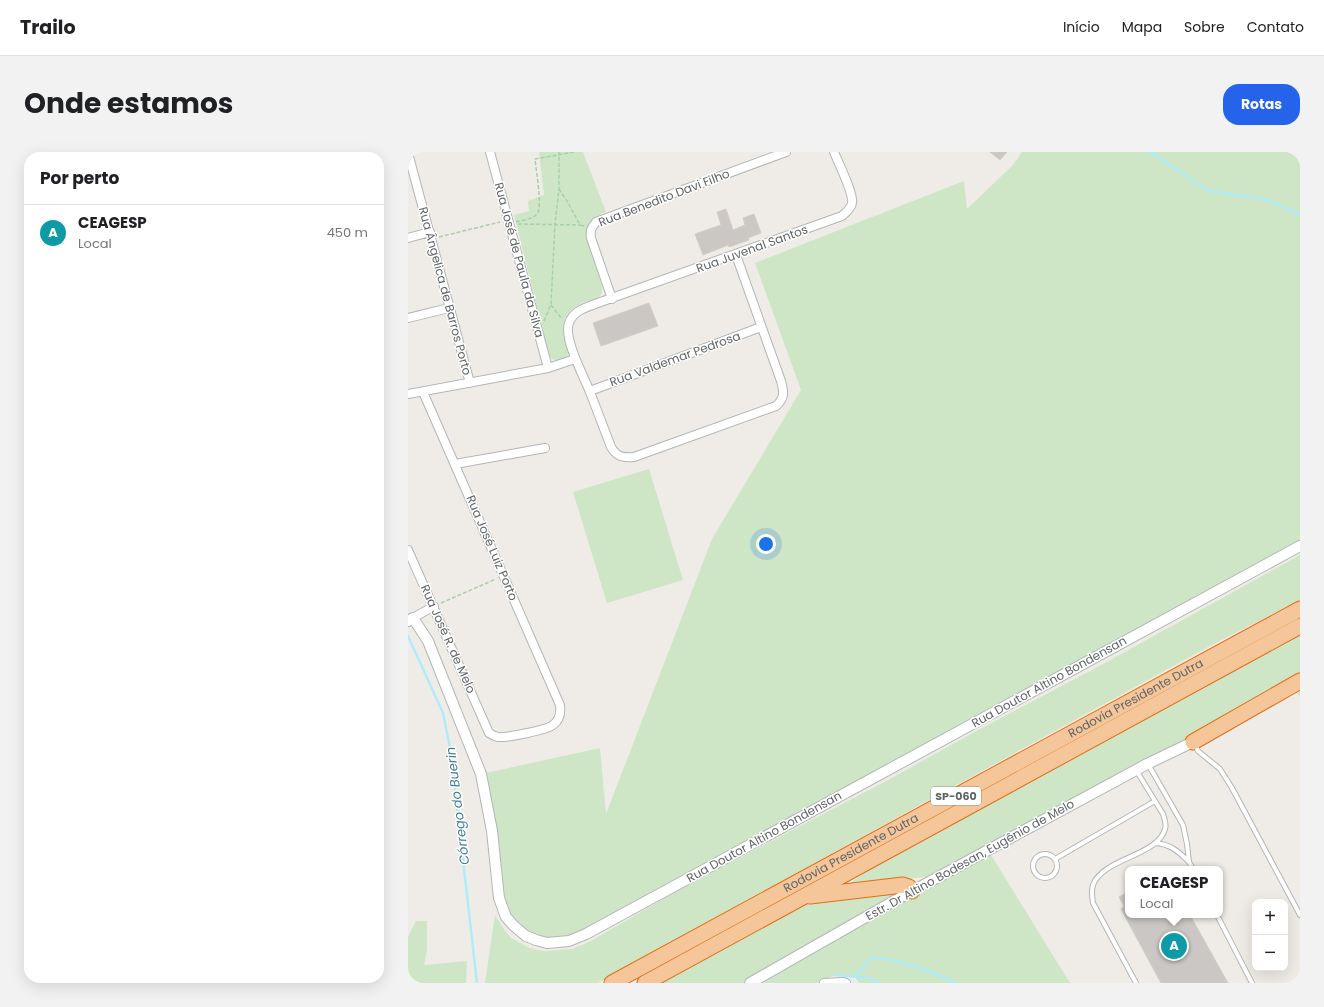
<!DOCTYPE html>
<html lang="pt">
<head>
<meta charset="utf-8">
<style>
  body { margin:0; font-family:Poppins,sans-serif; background:#f2f2f2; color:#202124 }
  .controls { position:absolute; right:12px; bottom:12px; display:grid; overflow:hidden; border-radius:8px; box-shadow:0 4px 16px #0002 }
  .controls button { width:36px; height:36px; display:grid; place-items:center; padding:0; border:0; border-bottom:1px solid #e0e0e0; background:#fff; color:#202124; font:20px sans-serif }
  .you { position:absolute; left:358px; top:392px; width:14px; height:14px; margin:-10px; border:3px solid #fff; border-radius:50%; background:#1a73e8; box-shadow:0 0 0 6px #1a73e833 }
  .badge { display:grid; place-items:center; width:26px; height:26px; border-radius:50%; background:#2563eb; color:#fff; font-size:13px; font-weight:700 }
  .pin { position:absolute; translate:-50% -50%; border:2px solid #fff; box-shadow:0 1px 4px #0006 }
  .popup { position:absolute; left:717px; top:714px; width:98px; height:52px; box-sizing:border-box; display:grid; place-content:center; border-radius:8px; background:#fff; filter:drop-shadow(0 1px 3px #0005); font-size:13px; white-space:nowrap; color:#757577 }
  .popup b { font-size:15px; color:#202124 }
  .popup::after { content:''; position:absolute; left:50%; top:100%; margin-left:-8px; border:8px solid transparent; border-top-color:#fff }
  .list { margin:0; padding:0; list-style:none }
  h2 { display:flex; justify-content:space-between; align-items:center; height:52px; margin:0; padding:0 16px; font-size:17px }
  h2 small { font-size:13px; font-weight:400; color:#757577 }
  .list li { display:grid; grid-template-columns:26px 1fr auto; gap:12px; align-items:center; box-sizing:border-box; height:56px; padding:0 16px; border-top:1px solid #e0e0e0 }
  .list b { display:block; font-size:15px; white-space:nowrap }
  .list p { margin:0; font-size:13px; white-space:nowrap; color:#757577 }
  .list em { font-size:13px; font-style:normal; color:#757577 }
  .map { position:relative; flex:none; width:892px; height:831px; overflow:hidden; border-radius:16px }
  header { display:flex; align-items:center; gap:24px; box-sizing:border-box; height:56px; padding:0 20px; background:#fff; border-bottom:1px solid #e0e0e0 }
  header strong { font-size:19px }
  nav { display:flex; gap:22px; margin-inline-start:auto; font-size:14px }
  .intro { display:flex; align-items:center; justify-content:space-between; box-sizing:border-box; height:96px; padding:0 24px }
  h1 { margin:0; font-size:28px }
  .button { padding:10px 18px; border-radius:16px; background:#2563eb; color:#fff; font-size:14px; font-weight:700 }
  main { display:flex; gap:24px; padding:0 24px }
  aside { flex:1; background:#fff; border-radius:16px; box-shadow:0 4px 16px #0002 }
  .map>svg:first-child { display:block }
</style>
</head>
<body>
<header>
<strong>Trailo</strong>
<nav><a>Início</a><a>Mapa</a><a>Sobre</a><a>Contato</a></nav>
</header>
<div class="intro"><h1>Onde estamos</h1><a class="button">Rotas</a></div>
<main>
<aside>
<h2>Por perto<small></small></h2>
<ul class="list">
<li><span class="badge" style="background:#0f9aa8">A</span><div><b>CEAGESP</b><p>Local</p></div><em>450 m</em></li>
</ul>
</aside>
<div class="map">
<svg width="892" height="831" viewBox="0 0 892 831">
  <rect width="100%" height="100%" fill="#efece7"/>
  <path fill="#cee5c6" d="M131 0H175L198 60C187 64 179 68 178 81L194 135C195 139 194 143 190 146 187 148 182 148 179 149 166 153 156 162 155 175 155 183 158 192 161 200 157 209 148 211 141 204L106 63 121 59 120 49 136 43Z
    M614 0H892V396L178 782 128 788 98 765 73 622 192 596 198 662 304 387 393 238 347 111 556 29 559 57 605 13Z
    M241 317 275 428 199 451 165 340Z
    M892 403V448L800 495 450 687 190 831H77L87 763 95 776 103 786 122 796 136 799 164 797 183 789 274 736 480 628 572 577 695 512Z
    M892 474V544L882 535 580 698 662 831H451L447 825 427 823 409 831H237L395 745 501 735 533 723 439 734 500 687Z
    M8 769H19V797L16 813 59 809 58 831H0V785Z"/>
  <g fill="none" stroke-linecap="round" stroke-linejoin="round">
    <path stroke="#afebf8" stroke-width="2.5" d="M742 0 801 39 857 47 892 62
      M0 484 35 561 43 601 69 831
      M427 823 460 826 471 831
      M447 825 464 806 486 808 520 819 549 831"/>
  </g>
  <path fill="#cbc7c4" stroke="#d4ccc6" d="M582 0H599L592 8Z
    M318 57 325 78 337 73 335 66 346 62 353 81 340 86 341 88 321 95 320 93 295 103 287 82 313 73 309 60Z
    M241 151 250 174 193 194 185 171Z
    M720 740V763H782L820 831H753L713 757 716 754 711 745Z"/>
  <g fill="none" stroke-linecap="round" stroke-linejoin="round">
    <g stroke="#b2b6b8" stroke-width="6">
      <path id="service" d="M787 593 790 599 812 617 824 636 892 763
        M740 612 775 673 779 692 781 710 785 717
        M747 691C762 692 770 699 780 709
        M625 714a12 12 0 1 1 24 0a12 12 0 1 1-24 0Z
        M647 707 747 649
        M809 763 844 831
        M728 831 685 751C684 745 683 739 685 733 695 706 750 704 757 677 759 672 756 666 755 662L728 618"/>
    </g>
    <g stroke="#b2b6b8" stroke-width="10">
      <path id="minor" d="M82 0 140 216
        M0 1 62 231
        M0 86 22 80
        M328 103 373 229C376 240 377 246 368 254L226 305C215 306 209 305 203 295 196 277 189 258 182 240 176 225 155 186 161 171 165 159 177 156 187 152L434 64C438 60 443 57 444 51 446 42 430 10 426 0
        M204 147 183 86C182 79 183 76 188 70L378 0
        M0 166 41 156
        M182 239 353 175
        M0 242 140 216 167 207
        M47 312 137 296
        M0 398 81 581C84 583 86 584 90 585 98 586 139 578 145 573 152 568 153 561 152 553L15 240
        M5 466 26 454
        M416 831 435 830 438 831"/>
    </g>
    <g stroke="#b2b6b8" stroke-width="12">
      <path id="tertiary" d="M0 469 5 466 20 489 73 622 84 679 91 746 98 765 106 774 118 784 128 788 139 791 161 789 178 782 892 394
        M342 831 486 749 739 612 785 590"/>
    </g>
    <g stroke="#e36e14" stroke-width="17">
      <g id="motorway">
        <path d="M785 590 892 529"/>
        <path d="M402 744 495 733 501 735 504 739"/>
        <path id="s1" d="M204 831 892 457"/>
        <path d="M237 831 892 474"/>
      </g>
    </g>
    <path stroke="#a8d0a8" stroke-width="1.5" stroke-dasharray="4 2" stroke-linecap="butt" d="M151 37 159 49 172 73 176 74
      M108 70C115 68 127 67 130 60 134 52 128 18 127 7L166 0
      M110 72 172 73
      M31 85 92 70
      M143 153 154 167
      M136 169 143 152 147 72 151 37V0
      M33 451 88 427"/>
    <use href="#service" stroke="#fff" stroke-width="4"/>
    <use href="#minor" stroke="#fff" stroke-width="8"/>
    <use href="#tertiary" stroke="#fff" stroke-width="10"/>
    <use href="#motorway" stroke="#f4c699" stroke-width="15"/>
  </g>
  <g text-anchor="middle" stroke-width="3" stroke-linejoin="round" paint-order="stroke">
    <rect fill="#fff" stroke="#8f9294" stroke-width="1" x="523" y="635" width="50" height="18" rx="3"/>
    <g font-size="11" font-weight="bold" fill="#5f6466">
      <text x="548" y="648">SP-060</text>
    </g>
    <g font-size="12" fill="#5f6466" stroke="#fff">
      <text transform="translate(256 46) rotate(-21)" y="4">Rua Benedito Davi Filho</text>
      <text transform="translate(344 97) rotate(-20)" y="4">Rua Juvenal Santos</text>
      <text transform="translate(111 108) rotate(75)" y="4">Rua José de Paula da Silva</text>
      <text transform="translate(37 139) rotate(75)" y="4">Rua Ângelica de Barros Porto</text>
      <text transform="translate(267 207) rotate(-20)" y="4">Rua Valdemar Pedrosa</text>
      <text transform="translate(84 396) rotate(67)" y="4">Rua José Luiz Porto</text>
      <text transform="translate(40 487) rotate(66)" y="4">Rua José R. de Melo</text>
      <text transform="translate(641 530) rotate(-29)" y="4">Rua Doutor Altino Bondensan</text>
      <text dy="4" stroke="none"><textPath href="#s1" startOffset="596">Rodovia Presidente Dutra</textPath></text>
      <text transform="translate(356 685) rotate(-29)" y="4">Rua Doutor Altino Bondensan</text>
      <text dy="4" stroke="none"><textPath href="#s1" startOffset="272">Rodovia Presidente Dutra</textPath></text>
      <text transform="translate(562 708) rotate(-29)" y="4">Estr. Dr Altino Bodesan, Eugênio de Melo</text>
    </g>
    <g font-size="13" font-style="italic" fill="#427c90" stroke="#fff">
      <text transform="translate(49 654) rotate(-97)" y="5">Córrego do Buerin</text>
    </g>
  </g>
</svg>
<div class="controls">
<button>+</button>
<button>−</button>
</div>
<div class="you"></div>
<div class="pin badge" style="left:766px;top:794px;background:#0f9aa8">A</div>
<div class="popup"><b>CEAGESP</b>Local</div>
</div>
</main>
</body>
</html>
